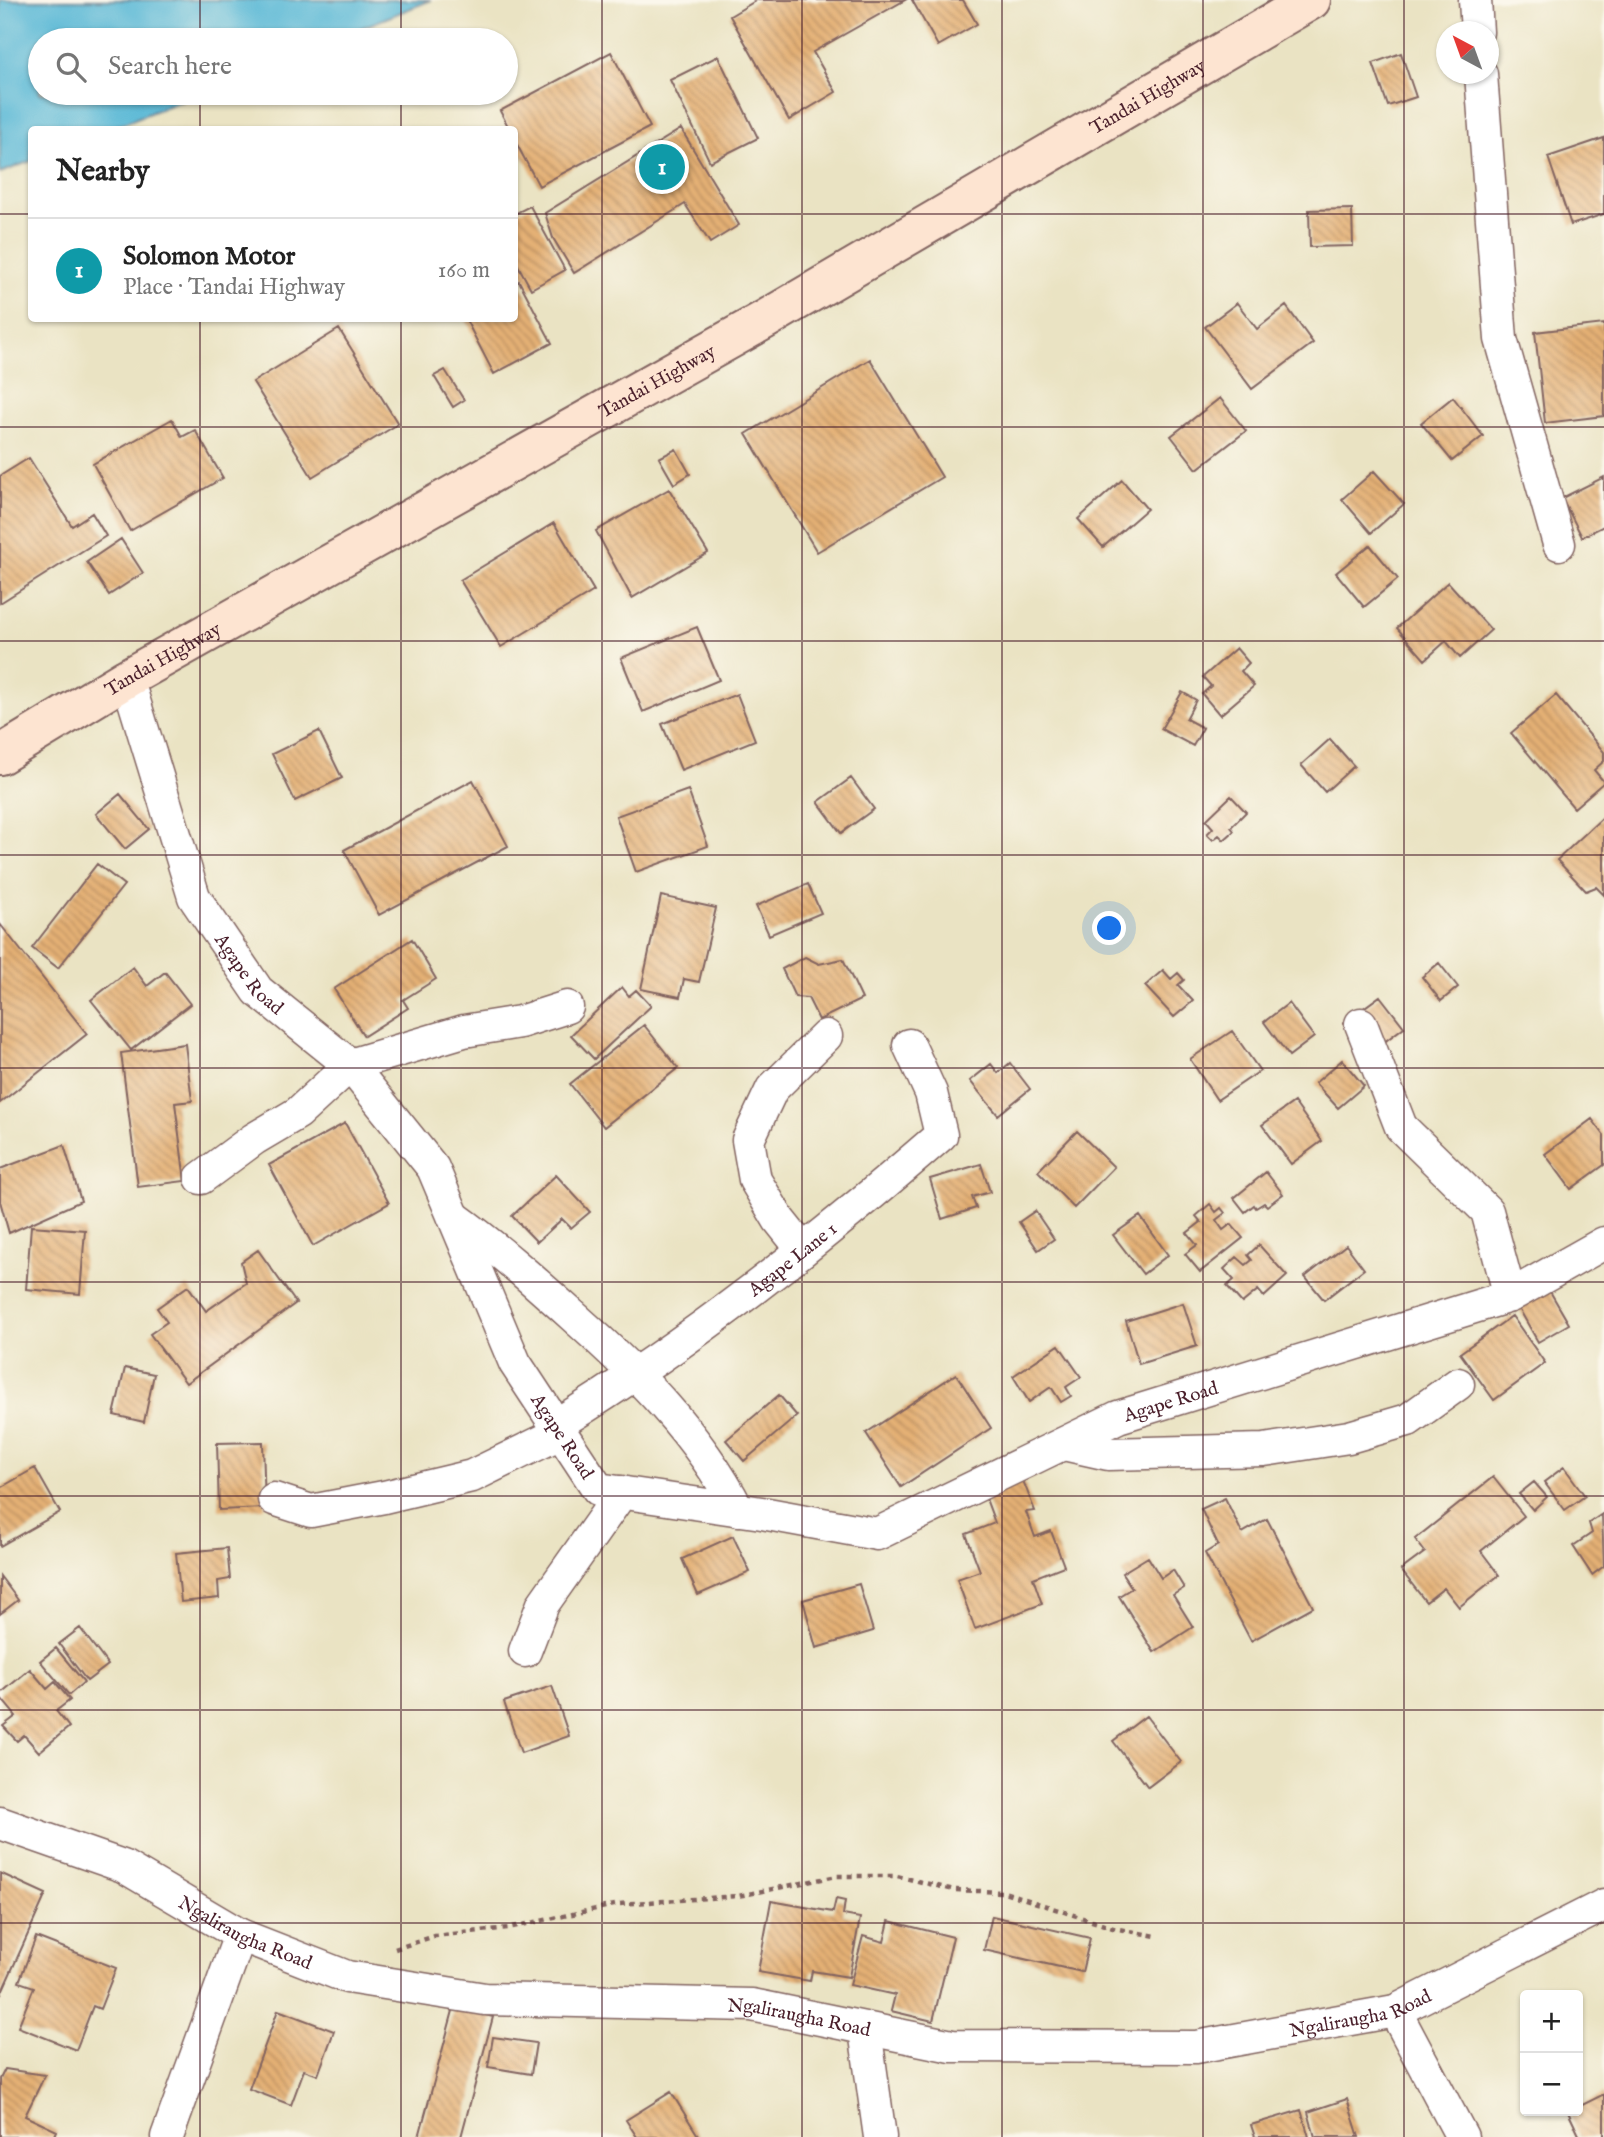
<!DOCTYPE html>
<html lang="en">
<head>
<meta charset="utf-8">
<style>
  body { margin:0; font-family:"IM FELL English",serif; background:#f2f2f2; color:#222 }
  .controls { position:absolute; right:21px; bottom:21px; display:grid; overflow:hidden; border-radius:7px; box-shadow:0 2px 5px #0004 }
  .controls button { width:63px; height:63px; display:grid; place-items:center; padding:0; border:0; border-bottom:2px solid #e0e0e0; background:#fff; color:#222; font:35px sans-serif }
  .compass { position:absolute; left:1436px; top:21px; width:63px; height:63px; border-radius:50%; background:#fff; box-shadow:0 2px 5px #0004; rotate:319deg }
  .you { position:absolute; left:1110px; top:929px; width:24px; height:24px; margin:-18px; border:5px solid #fff; border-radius:50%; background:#1a73e8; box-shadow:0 0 0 10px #1a73e833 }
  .badge { display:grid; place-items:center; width:46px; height:46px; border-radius:50%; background:#2563eb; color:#fff; font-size:23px; font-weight:700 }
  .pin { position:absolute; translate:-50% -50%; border:4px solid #fff; box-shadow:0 2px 7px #0006 }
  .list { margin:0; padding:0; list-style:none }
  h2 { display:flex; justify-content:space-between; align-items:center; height:91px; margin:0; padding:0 28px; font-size:30px }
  h2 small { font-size:23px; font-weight:400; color:#767676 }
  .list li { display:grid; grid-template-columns:46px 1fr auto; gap:21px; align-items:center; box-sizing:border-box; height:105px; padding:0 28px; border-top:2px solid #e0e0e0 }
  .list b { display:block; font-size:26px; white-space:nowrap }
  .list p { margin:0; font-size:23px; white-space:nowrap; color:#767676 }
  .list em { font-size:23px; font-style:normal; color:#767676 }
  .icon { flex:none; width:38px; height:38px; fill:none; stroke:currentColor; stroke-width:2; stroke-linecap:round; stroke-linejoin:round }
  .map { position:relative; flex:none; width:1604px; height:2137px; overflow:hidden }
  .search { position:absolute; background:#fff; box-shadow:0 2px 5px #0004; left:28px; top:28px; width:490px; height:77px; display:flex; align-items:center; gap:18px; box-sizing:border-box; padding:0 24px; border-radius:38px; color:#767676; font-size:26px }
  .panel { position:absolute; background:#fff; box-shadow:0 2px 5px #0004; left:28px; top:126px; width:490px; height:196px; border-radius:7px }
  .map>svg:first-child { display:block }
</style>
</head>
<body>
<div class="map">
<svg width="1604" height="2137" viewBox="0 0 1604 2137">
  <defs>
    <pattern id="building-back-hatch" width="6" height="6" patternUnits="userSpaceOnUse" patternTransform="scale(1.75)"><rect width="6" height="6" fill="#e4b075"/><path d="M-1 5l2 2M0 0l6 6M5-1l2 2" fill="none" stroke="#bb8f60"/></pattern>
  </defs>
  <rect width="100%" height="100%" fill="#fbf7ec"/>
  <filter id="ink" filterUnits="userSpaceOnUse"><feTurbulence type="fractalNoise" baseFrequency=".0143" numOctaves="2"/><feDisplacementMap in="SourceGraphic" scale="14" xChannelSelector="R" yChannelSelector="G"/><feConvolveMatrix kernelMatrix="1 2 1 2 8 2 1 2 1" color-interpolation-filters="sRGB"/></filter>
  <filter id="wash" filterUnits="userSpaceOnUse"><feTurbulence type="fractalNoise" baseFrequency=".00686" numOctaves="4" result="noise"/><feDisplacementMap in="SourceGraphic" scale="28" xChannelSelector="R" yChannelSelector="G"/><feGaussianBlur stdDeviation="1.57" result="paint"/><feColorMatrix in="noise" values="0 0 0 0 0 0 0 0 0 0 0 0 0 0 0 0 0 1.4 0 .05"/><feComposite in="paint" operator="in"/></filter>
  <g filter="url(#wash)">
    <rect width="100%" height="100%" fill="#eae3c3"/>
    <path fill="#58b8d6" stroke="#516c80" stroke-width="2" d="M0 0H431L331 40H40V93H200L109 129 32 130 31 161 0 173Z"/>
    <g id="blocks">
      <path fill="url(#building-back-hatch)" d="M757 0H905L813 52 836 92 789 120 730 16Z
        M912 0H963L977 24 938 46Z
        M611 52 650 127 539 186 514 139V130H510L500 111Z
        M1401 53 1416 97 1388 106 1373 63Z
        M718 56 758 138 710 162 670 80Z
        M681 129 739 225 710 243 685 204 574 273 553 238 545 213Z
        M1604 138V214L1571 225 1548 157Z
        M530 206 565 270 531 289 514 258V214Z
        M1352 209 1353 246 1310 247 1309 210Z
        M519 281 552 343 494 374 465 318H514V284Z
        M1237 303 1257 329 1286 306 1313 343 1252 389 1205 327Z
        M1604 324V416L1545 423 1535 332Z
        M339 329 398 424 312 477 253 382Z
        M870 359 942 477 817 552 746 434Z
        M445 370 464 400 453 407 434 376Z
        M1453 397 1483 436 1452 461 1421 423Z
        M1220 398 1246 431 1197 469 1171 436Z
        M172 419 182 437 195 430 223 478 130 531 93 464Z
        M676 449 690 474 674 484 659 458Z
        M29 458 72 526 92 513 106 536 0 603V476Z
        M1374 471 1404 504 1371 533 1342 499Z
        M1604 477V526L1582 537 1562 498Z
        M1122 480 1147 509 1103 547 1078 519Z
        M669 489 708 553 632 598 596 531Z
        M554 523 594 591 501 647 460 580Z
        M121 539 143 573 109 595 87 562Z
        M1370 545 1398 579 1364 607 1336 573Z
        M1448 582 1491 630 1460 658 1446 641 1425 660 1397 628Z
        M697 627 719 680 643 712 621 658Z
        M1236 648 1249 663 1241 671 1254 686 1220 715 1202 694 1211 686 1203 677Z
        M1182 692 1196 700 1186 719 1203 728 1193 746 1161 729Z
        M737 694 755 740 681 770 662 724Z
        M1556 695 1604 752V761L1594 770 1604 782 1574 808 1511 733Z
        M319 731 342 778 295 801 272 754Z
        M1330 739 1354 766 1325 792 1301 765Z
        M851 778 874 809 841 833 818 802Z
        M473 780 508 846 379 915 344 850Z
        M688 790 708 846 636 872 616 816Z
        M120 794 149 829 125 849 96 814Z
        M1231 796 1246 812 1231 827 1234 831 1224 840 1219 835 1213 840 1207 834 1213 828 1206 820Z
        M1604 816V895L1596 887 1586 891 1557 860Z
        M97 864 124 885 58 968 32 948Z
        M808 884 821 913 769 935 756 906Z
        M661 896 716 908 699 982 684 979 680 997 641 989Z
        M0 924 87 1034 0 1103Z
        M412 939 436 979 403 1000 408 1008 364 1036 334 989Z
        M805 957 819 964 843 959 862 999 819 1020 808 998 795 997 782 969Z
        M1439 963 1458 987 1441 1001 1422 977Z
        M133 967 147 986 165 972 190 1004 131 1050 91 1000Z
        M1163 970 1171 979 1178 973 1184 980 1178 985 1193 1001 1174 1017 1145 986Z
        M622 987 629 996 636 990 651 1006 594 1059 571 1035Z
        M1380 996 1404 1027 1367 1055 1343 1023Z
        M1289 1003 1314 1037 1289 1056 1264 1022Z
        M644 1025 678 1068 604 1127 570 1084Z
        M1232 1031 1260 1071 1217 1100 1190 1059Z
        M185 1044 192 1101 175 1103 185 1181 138 1187 121 1053Z
        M1342 1060 1364 1086 1338 1108 1315 1083Z
        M1010 1063 1030 1089 998 1115 970 1081 991 1064 998 1073Z
        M1294 1102 1322 1141 1291 1164 1262 1125Z
        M1592 1119 1604 1135V1165L1571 1189 1545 1154Z
        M345 1123 389 1203 313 1246 269 1165Z
        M1077 1131 1114 1167 1074 1208 1038 1171Z
        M64 1145 81 1201 9 1233 0 1201V1169Z
        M981 1164 990 1192 972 1197 976 1208 942 1219 930 1179Z
        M1266 1172 1283 1194 1267 1206 1264 1203 1256 1208 1254 1205 1245 1212 1234 1198Z
        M556 1175 590 1212 571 1228 562 1219 537 1242 512 1216Z
        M1210 1204 1216 1212 1221 1208 1225 1213 1216 1220 1223 1230 1231 1224 1243 1238 1200 1272 1185 1254 1197 1245 1187 1233 1201 1222 1196 1216Z
        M1035 1211 1054 1239 1038 1250 1019 1222Z
        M1140 1216 1168 1255 1143 1274 1113 1235Z
        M31 1226 85 1230 80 1294 26 1289Z
        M1259 1245 1287 1276 1264 1297 1258 1290 1242 1303 1227 1286 1234 1280 1224 1269 1237 1257 1246 1265 1252 1260 1248 1255Z
        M1346 1245 1364 1269 1324 1300 1305 1277Z
        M258 1250 296 1303 186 1383 150 1334 167 1322 157 1308 188 1286 206 1311 246 1283 241 1262Z
        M1548 1288 1569 1324 1538 1342 1517 1305Z
        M1183 1303 1197 1346 1139 1364 1126 1321Z
        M1512 1316 1545 1363 1494 1400 1460 1353Z
        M1059 1345 1081 1377 1066 1387 1071 1396 1061 1402 1051 1387 1029 1402 1013 1376Z
        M125 1368 154 1374 144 1422 114 1415Z
        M956 1374 991 1428 901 1487 866 1433Z
        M779 1395 797 1416 744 1461 726 1440Z
        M263 1442 265 1508 219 1510 217 1443Z
        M1564 1467 1585 1496 1565 1510 1544 1482Z
        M35 1468 60 1512 0 1546V1488Z
        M1020 1473 1035 1511 1026 1512 1035 1537 1051 1531 1064 1566 1033 1578 1042 1604 975 1629 957 1579 980 1571 966 1534 995 1523 982 1488Z
        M1493 1477 1524 1516 1481 1551 1499 1575 1459 1607 1444 1588 1426 1602 1401 1570 1425 1552 1415 1539Z
        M1534 1482 1547 1497 1533 1510 1519 1494Z
        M1225 1498 1242 1533 1267 1519 1313 1607 1251 1641 1205 1553 1218 1545 1201 1509Z
        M1602 1514 1604 1566 1592 1575 1573 1546 1592 1533 1589 1523Z
        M733 1536 750 1572 698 1595 682 1559Z
        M227 1548 230 1579 218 1581 219 1598 181 1602 176 1553Z
        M1148 1557 1161 1578 1173 1570 1184 1588 1173 1595 1193 1627 1154 1652 1119 1596 1132 1588 1122 1573Z
        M0 1576 18 1600 0 1614Z
        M859 1584 873 1631 816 1648 803 1600Z
        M80 1628 108 1665 87 1681 59 1644Z
        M56 1648 84 1682 69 1695 40 1661Z
        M30 1669 47 1689 55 1682 70 1700 56 1711 69 1727 39 1752 24 1735 17 1741 3 1726 16 1716 0 1697V1694Z
        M552 1686 569 1736 521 1753 504 1702Z
        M1146 1716 1181 1762 1148 1787 1113 1741Z
        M0 1873 46 1894 0 1996Z
        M836 1899 845 1901 843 1915 860 1918 849 1977 812 1971 810 1981 758 1972 771 1901 833 1912Z
        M992 1916 1090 1938 1082 1972 984 1950Z
        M889 1921 953 1937 933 2021 891 2011 895 1995 850 1985 863 1936 884 1942Z
        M36 1937 116 1968 100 2009 93 2006 76 2050 18 2027 34 1987 19 1982Z
        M454 2007 493 2017 461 2137H419Z
        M278 2010 334 2031 318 2075 304 2070 291 2105 249 2089Z
        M493 2037 536 2043 531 2074 488 2067Z
        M5 2069 45 2075 25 2116 57 2131 54 2137H0V2079Z
        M671 2092 699 2137H637L626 2120Z
        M1604 2094V2137H1580L1568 2112 1578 2111V2107Z
        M1347 2099 1359 2137H1315L1308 2112Z
        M1301 2110 1309 2137H1255L1251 2125Z"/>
    </g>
  </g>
  <g filter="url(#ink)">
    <use href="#blocks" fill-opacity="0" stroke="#826460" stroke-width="2"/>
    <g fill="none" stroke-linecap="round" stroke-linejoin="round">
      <g stroke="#826460" stroke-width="35">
        <g id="minor">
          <path d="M1475 0 1477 32"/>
          <path d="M1481 74 1501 339 1559 544"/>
          <path id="s1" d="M127 678 194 897 258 991 350 1065 433 1168 515 1363 598 1489 762 1513 877 1534 1118 1417 1510 1296 1604 1243"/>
          <path d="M1361 1024 1401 1127 1487 1211 1510 1296"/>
          <path d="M201 1178 254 1139 298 1113 350 1065 464 1031 520 1022 567 1007"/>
          <path d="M454 1217C496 1247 534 1281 573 1316 637 1373 698 1433 738 1510"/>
          <path d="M803 1250 779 1220 755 1180 748 1140 772 1089 826 1036"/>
          <path id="s2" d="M556 1425C693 1341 819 1241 941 1135L931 1093 909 1045"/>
          <path d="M1063 1444 1108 1454 1264 1450 1349 1437 1408 1420 1458 1384"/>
          <path d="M274 1499 311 1511 384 1497 472 1476 560 1433"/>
          <path d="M525 1651 543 1604 622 1492"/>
          <path id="s3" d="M0 1823 123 1866 240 1935 347 1977 485 1999 752 2005 952 2046 1196 2047 1395 2011 1604 1905"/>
          <path d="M1395 2011 1462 2137"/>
          <path d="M865 2030 880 2137"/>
          <path d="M167 2137 240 1935"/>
        </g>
      </g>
      <g stroke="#826460" stroke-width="42">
        <g id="secondary">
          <path id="s4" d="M0 755 127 678 766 319 1311 0"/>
        </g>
      </g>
      <path stroke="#826460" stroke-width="4.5" stroke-dasharray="5 5" stroke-linecap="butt" d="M395 1949 435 1936 508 1928 619 1904 738 1896 837 1876H897L954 1890 1004 1892 1113 1928 1156 1936"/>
      <use href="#minor" stroke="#fff" stroke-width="32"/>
      <use href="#secondary" stroke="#fde4d1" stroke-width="38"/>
    </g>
  </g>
  <path fill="none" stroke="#4a1f2b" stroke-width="2" stroke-opacity="0.55" d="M200 0V40M401 0V40M602 0V2137M802 0V2137M1002 0V2137M1203 0V2137M1404 0V2137M200 93V130M401 93V130M0 214H32M514 214H1604M200 318V2137M401 318V2137M0 427H1604M0 641H1604M0 855H1604M0 1068H1604M0 1282H1604M0 1496H1604M0 1710H1604M0 1923H1604"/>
  <g text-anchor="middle" stroke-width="6" stroke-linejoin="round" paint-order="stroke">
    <g font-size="19" fill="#4a1f2b" stroke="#fbf7ec">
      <text dy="7" stroke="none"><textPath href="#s4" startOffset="1323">Tandai Highway</textPath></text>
      <text dy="7" stroke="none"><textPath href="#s4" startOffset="756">Tandai Highway</textPath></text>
      <text dy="7" stroke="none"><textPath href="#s4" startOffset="189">Tandai Highway</textPath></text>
      <text dy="7" stroke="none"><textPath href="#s1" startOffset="324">Agape Road</textPath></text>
      <text dy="7" stroke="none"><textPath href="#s2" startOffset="289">Agape Lane 1</textPath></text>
      <text dy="7" stroke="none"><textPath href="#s1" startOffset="1561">Agape Road</textPath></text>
      <text dy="7" stroke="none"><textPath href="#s1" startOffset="892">Agape Road</textPath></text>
      <text dy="7" stroke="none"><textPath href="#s3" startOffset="270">Ngaliraugha Road</textPath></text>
      <text dy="7" stroke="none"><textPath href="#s3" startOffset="1404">Ngaliraugha Road</textPath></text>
      <text dy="7" stroke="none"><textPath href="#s3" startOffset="836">Ngaliraugha Road</textPath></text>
    </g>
  </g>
</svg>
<div class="controls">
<button>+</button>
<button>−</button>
</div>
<svg class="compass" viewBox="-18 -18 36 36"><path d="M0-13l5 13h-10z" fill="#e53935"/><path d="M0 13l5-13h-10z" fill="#767676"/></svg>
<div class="you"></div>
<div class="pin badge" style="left:662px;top:167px;background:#0f9aa8">1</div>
<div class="search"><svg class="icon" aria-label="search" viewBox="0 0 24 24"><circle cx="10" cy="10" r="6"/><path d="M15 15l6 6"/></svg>Search here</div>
<section class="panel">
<h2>Nearby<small></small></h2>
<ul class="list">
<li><span class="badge" style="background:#0f9aa8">1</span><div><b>Solomon Motor</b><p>Place · Tandai Highway</p></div><em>160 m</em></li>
</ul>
</section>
</div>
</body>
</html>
